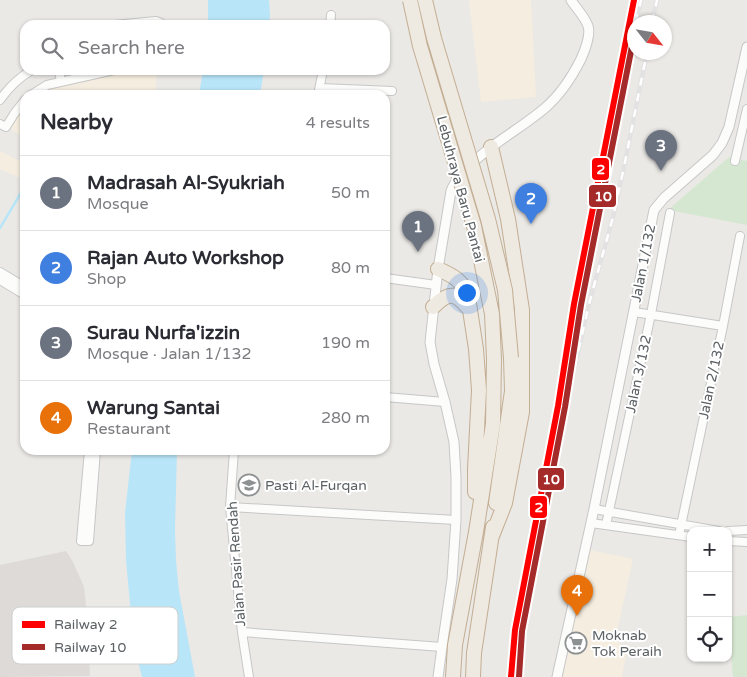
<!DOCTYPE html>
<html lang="en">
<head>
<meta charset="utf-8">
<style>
  body { margin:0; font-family:"Varela Round",sans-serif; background:#f7f7f7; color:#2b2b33 }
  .controls { position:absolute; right:15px; bottom:15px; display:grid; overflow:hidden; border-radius:10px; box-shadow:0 1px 4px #0004 }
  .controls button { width:45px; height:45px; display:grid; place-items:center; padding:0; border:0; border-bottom:1px solid #e1e1e2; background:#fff; color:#2b2b33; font:25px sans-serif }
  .compass { position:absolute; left:627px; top:15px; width:45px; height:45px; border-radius:50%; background:#fff; box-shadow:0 1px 4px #0004; rotate:121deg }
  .you { position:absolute; left:466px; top:292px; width:18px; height:18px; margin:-12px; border:4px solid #fff; border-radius:50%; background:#1a73e8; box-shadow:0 0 0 8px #1a73e833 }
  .badge { display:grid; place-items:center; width:32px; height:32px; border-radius:50%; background:#7c3aed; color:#fff; font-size:16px; font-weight:700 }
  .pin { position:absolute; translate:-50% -41px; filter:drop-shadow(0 1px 2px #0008) }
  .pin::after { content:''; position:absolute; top:26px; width:18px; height:15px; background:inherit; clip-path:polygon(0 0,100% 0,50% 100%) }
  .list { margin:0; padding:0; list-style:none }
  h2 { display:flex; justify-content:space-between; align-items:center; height:65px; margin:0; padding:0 20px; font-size:21px }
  h2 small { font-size:16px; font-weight:400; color:#7c7c81 }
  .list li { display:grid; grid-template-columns:32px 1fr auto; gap:15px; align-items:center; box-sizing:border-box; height:75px; padding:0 20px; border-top:1px solid #e1e1e2 }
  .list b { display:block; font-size:19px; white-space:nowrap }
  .list p { margin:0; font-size:16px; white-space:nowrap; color:#7c7c81 }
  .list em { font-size:16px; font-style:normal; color:#7c7c81 }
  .icon { flex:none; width:28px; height:28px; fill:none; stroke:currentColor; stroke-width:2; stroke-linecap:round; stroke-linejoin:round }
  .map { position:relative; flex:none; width:747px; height:677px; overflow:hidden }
  .search { position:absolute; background:#fff; box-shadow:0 1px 4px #0004; left:20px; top:20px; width:370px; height:55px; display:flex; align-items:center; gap:12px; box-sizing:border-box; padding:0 18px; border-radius:15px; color:#7c7c81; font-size:19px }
  .panel { position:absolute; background:#fff; box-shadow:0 1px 4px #0004; left:20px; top:90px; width:370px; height:365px; border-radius:15px }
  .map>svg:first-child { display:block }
</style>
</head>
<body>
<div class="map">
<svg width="747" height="677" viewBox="0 0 747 677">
  <rect width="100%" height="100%" fill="#ebe9e6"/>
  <path fill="#f5eddf" d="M469 0H531L536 97 481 102Z
    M127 70H157L155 95H35L49 87Z
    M25 104V139L9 127Z
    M0 151 25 164V180L0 169Z
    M590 550 633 559 616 636 626 655 622 677H562Z"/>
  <path fill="#dddad7" d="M66 551 73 562 84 587 88 624 90 676 0 677V565Z"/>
  <path fill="#d6e7d1" d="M729 157 747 161V225L668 210Z
    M747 615V677H733L728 617Z"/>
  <path fill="#b9e5f8" d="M208 0H269L270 15 269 25H208Z
    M203 70H264L260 95H199Z
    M132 450H177L175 530 176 560 179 591 195 677H142L134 646 126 561 125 513Z"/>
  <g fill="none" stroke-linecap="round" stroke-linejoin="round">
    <path stroke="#b9e5f8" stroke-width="2.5" d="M0 228 25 186"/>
    <g stroke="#c7c7c7" stroke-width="10">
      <path id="minor" d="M114 25 156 21 161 23 162 25
        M330 25 331 15
        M59 70 61 82
        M321 88 392 91
        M31 95 47 85 114 70
        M318 95 323 70
        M0 100C9 87 18 78 32 70
        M0 124 6 127 14 114 25 100
        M735 161 747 109
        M0 272 25 287
        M385 278 436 285
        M0 280 25 295
        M634 312 723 326
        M385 397 445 402
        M89 450 81 541H89L96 450
        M234 450 230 507 242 632 249 677
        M230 507 456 520
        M594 509 719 531
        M591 523 691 537
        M606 525 651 314 670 213
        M728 531 747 530
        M679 535 723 326 740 236
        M728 541 747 542
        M242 632 442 647"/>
    </g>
    <g stroke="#c7c7c7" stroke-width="11">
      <path id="tertiary" d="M438 677 442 647 452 579 456 520V477L454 442 445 402 434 364 430 342 438 269 451 191C454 182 460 176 466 169 490 144 519 130 545 108 560 95 572 77 581 59 585 50 591 35 588 26 585 17 576 8 571 0
        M557 677 594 509 654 210 664 198 713 155 722 143 729 127 747 47"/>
    </g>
    <g stroke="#c3ae93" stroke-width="16">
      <path id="motorway" d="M491 147 508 219 522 310V412L505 503 492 536
        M438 269C452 275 464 281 468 297L476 349 479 390 475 469V492
        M433 307C450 290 456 293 470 310
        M496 503 512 391 511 358
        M453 677 455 645 476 532 493 424 494 359
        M473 677 474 653 493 527"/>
    </g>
    <use href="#minor" stroke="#fcfcfb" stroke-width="8"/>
    <use href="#tertiary" stroke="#fcfcfb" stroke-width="9"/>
    <use href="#motorway" stroke="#eee9e1" stroke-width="14"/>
    <g stroke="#e2e2e2" stroke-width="4.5">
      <path id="rail" d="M636 22 641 0
        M652 22 657 0
        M575 366 589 304 613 217 624 167 647 52
        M558 406 586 277 634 32
        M563 417 567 397"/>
    </g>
    <use href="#rail" stroke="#fff" stroke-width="2.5" stroke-dasharray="8" stroke-linecap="butt"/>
    <g stroke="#c3ae93" stroke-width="16" stroke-linecap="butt">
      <path id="motorway-bridge" d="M410 0 420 46 474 226 492 314 494 359
        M425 0 434 38 488 219 505 290 511 358"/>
    </g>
    <use href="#motorway-bridge" stroke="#eee9e1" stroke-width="14"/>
    <g stroke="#fff" stroke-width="10">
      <path id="rail-1" d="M511 677 515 630 558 406 574 304 634 0"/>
    </g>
    <g stroke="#fff" stroke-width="10">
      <path id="rail-2" d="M519 677 522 631 565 407 581 305 634 36"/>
    </g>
    <use href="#rail-1" stroke="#f00" stroke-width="6"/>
    <use href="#rail-2" stroke="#a52a2a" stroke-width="6"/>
  </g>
  <defs>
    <g id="school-ring" transform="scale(1.125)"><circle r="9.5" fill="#fff" stroke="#8e9192" stroke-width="1.5"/><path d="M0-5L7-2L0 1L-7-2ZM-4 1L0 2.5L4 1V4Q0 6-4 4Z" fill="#8e9192"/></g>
    <g id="supermarket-ring" transform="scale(1.125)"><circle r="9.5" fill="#fff" stroke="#8e9192" stroke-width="1.5"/><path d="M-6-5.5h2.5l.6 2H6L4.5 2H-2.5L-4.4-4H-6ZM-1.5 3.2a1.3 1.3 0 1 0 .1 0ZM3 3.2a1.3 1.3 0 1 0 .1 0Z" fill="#8e9192"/></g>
  </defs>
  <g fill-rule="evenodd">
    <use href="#school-ring" x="249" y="485"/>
    <use href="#supermarket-ring" x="576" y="643"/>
  </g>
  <g text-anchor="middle" stroke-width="4" stroke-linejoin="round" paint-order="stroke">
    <g font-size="14" fill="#5c6164" stroke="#fff">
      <text transform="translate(461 189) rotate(75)" y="5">Lebuhraya Baru Pantai</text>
      <text transform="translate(643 263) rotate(-79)" y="5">Jalan 1/132</text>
      <text transform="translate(638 374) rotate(-78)" y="5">Jalan 3/132</text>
      <text transform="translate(711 380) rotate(-78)" y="5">Jalan 2/132</text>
      <text transform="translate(236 564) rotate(-94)" y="5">Jalan Pasir Rendah</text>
    </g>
    <g font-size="14" fill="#5c6164" stroke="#fff" text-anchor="start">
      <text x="265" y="490">Pasti Al-Furqan</text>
      <text x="592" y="640">Moknab<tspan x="592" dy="16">Tok Peraih</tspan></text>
    </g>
  </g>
  <rect x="12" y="607" width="166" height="57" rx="8" fill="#fff" stroke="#ced0d0" stroke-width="1"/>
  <rect x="22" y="621" width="23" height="7" fill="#f00"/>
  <rect x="22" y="644" width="23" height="6" fill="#a52a2a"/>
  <g font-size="14" fill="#5c6164">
    <text x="54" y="629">Railway 2</text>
    <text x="54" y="652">Railway 10</text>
  </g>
  <g stroke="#fff" stroke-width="2">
    <rect x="591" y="157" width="19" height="24" rx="5" fill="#f00"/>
    <rect x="588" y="184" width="29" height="24" rx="5" fill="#a52a2a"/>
    <rect x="537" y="467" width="28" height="24" rx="5" fill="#a52a2a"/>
    <rect x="529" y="495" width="19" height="24" rx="5" fill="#f00"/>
  </g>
  <g font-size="14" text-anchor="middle" font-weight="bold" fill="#fff">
    <text x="601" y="174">2</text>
    <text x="603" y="201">10</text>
    <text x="551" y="484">10</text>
    <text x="539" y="512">2</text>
  </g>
</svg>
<div class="controls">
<button>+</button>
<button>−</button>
<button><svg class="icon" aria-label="locate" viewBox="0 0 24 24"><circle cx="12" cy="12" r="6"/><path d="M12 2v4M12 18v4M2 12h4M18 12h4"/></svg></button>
</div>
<svg class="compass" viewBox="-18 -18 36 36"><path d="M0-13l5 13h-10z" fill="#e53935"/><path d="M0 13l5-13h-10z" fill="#7c7c81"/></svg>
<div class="you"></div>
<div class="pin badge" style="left:418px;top:252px;background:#6b7280">1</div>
<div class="pin badge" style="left:531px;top:224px;background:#3f7fe0">2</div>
<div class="pin badge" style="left:661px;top:171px;background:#6b7280">3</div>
<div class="pin badge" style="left:577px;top:616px;background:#e8710a">4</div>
<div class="search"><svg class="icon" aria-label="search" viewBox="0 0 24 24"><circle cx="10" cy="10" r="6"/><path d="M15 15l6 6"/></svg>Search here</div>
<section class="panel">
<h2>Nearby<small>4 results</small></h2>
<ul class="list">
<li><span class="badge" style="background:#6b7280">1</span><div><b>Madrasah Al-Syukriah</b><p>Mosque</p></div><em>50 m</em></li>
<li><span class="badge" style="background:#3f7fe0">2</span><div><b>Rajan Auto Workshop</b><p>Shop</p></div><em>80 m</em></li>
<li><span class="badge" style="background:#6b7280">3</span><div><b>Surau Nurfa'izzin</b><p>Mosque · Jalan 1/132</p></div><em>190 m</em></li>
<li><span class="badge" style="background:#e8710a">4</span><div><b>Warung Santai</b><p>Restaurant</p></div><em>280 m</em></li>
</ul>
</section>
</div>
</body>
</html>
